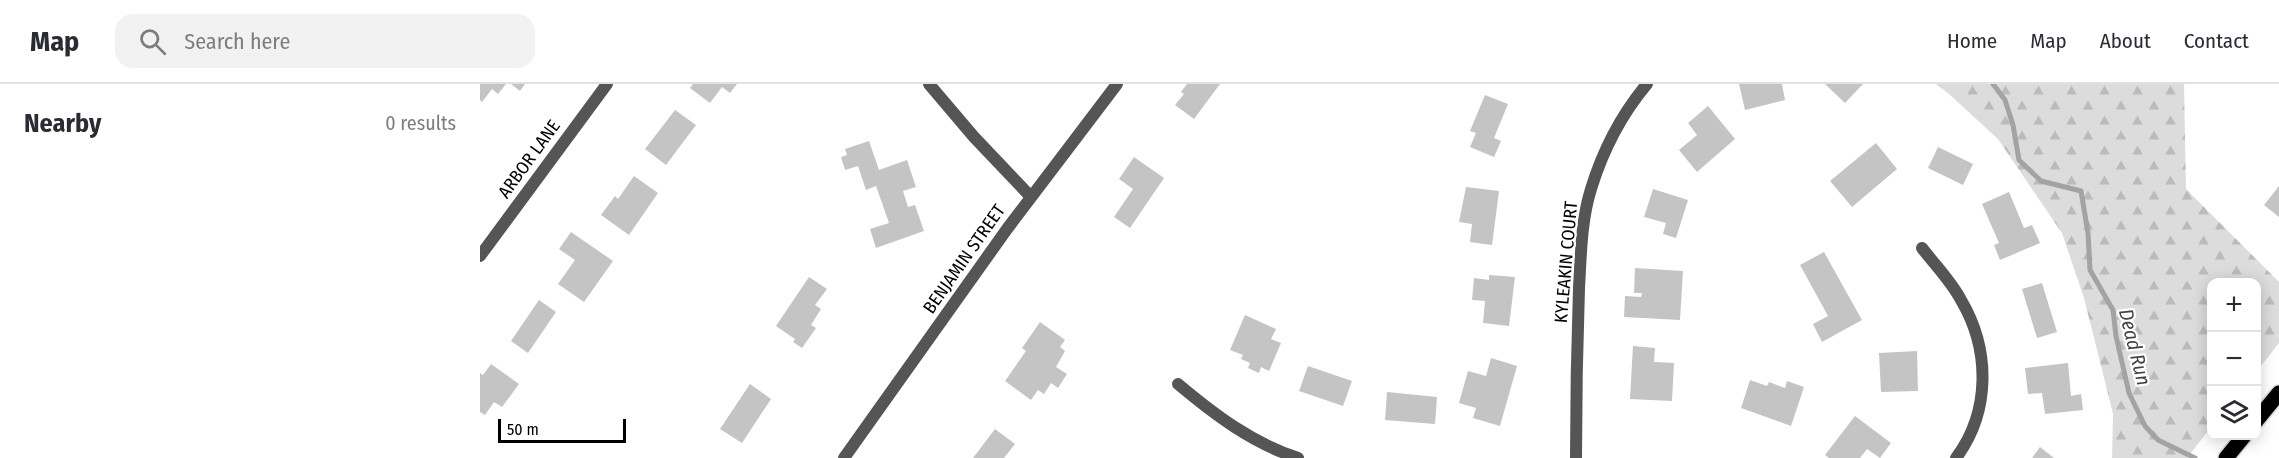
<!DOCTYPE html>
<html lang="en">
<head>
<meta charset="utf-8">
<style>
  body { margin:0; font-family:"Fira Sans Condensed",sans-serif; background:#f2f2f3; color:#2b2b33 }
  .controls { position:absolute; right:18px; bottom:18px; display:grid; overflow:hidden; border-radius:12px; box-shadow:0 3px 15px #0003 }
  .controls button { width:54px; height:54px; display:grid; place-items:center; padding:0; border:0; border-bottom:2px solid #e1e1e2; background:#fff; color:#2b2b33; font:30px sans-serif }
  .scale { position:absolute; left:18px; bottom:15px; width:128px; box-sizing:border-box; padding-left:6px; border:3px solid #000; border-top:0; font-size:16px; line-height:21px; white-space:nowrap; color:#000; -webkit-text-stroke:4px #fff; paint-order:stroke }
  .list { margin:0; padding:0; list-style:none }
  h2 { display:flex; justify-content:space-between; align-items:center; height:78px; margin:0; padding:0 24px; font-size:26px }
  h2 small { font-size:20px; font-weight:400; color:#7c7c81 }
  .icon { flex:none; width:33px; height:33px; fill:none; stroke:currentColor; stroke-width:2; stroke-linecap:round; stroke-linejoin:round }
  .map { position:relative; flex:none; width:1799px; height:374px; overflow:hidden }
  header { display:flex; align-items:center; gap:36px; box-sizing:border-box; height:84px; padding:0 30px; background:#fff; border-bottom:2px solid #e1e1e2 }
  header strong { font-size:28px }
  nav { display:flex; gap:33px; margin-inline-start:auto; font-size:21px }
  .search { width:420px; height:54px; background:#f2f2f3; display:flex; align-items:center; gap:15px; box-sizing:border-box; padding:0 21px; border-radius:18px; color:#7c7c81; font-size:22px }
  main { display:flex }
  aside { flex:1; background:#fff }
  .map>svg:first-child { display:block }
</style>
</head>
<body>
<header>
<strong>Map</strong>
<div class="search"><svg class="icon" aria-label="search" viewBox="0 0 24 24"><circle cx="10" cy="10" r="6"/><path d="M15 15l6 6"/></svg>Search here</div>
<nav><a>Home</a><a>Map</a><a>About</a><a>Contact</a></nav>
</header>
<main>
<aside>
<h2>Nearby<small>0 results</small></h2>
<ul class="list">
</ul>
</aside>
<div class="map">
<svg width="1799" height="374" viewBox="0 0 1799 374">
  <defs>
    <pattern id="forest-firs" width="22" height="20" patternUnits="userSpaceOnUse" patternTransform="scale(1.5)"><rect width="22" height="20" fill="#dcdcdc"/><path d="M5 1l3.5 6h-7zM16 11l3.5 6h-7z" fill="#bbb"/></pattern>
  </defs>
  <rect width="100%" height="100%" fill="#fff"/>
  <path fill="url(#forest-firs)" d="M1456 0H1704L1706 105 1799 198V259L1777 287 1776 198H1732L1731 343 1707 374H1632L1633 330 1604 214 1582 149 1518 55 1469 10Z"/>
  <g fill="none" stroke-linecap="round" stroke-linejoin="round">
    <path stroke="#a3a3a3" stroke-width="5" d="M1513 0 1525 16 1533 41 1539 76 1561 97 1601 107 1608 149 1610 186 1633 226 1636 252 1649 309 1665 342 1678 356 1715 374"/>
  </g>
  <path fill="#c4c4c4" d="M0 0H26L18 10 12 5 2 18 0 16Z
    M31 0H45L40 7Z
    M213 0H257L250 9 242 3 230 19 210 4Z
    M707 0H740L714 35 695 21 704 10 701 8Z
    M1259 0H1302L1305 16 1265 26Z
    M1345 0H1383L1365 19Z
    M1005 11 1028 20 1014 54 1021 57 1014 73 990 63 996 49 990 47Z
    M1228 22 1255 55 1217 88 1199 66 1217 51 1208 39Z
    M195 26 216 41 186 81 165 65Z
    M389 57 399 86 427 76 436 103 423 107 428 123 435 121 444 147 396 164 390 145 409 139 396 102 386 106 378 82 365 86 361 73 367 71 365 65Z
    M1396 59 1417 85 1372 123 1350 97Z
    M1458 63 1493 80 1483 101 1448 84Z
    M654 73 684 94 650 144 634 133 653 105 639 95Z
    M154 92 178 109 149 151 121 131 135 112 138 115Z
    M1799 102V133L1784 121Z
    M986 103 1019 107 1012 161 990 158 992 140 979 138Z
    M1173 105 1208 116 1196 154 1183 150 1186 139 1164 133Z
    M1529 108 1544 144 1552 141 1560 159 1520 176 1514 161 1519 159 1502 120Z
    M91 148 133 177 104 218 78 200 95 176 79 165Z
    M1344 168 1382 236 1342 258 1333 240 1348 232 1320 181Z
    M1155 184 1203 187 1200 236 1144 233 1145 212 1161 213 1162 209H1154Z
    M1009 191 1035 193 1029 242 1003 239 1005 217 992 216 994 194 1009 196Z
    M329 193 347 205 335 221 341 225 331 241 336 244 322 264 313 258 315 255 296 242Z
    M1562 199 1577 248 1557 254 1542 205Z
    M59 216 76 228 48 269 31 257Z
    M765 231 796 245 791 255 801 259 789 287 781 283 779 289 768 284 770 279 761 275 763 271 750 266Z
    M560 238 585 256 580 263 585 267 576 283 587 290 578 304 571 299 564 310 558 306 551 316 525 297 546 267 542 264Z
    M1153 262 1175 264 1174 278 1194 279 1192 317 1150 315Z
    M1437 267 1438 307 1401 308 1399 269Z
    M1011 274 1037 282 1020 342 993 334 996 324 979 319 988 287 1006 292Z
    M1588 279 1591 312 1601 310 1603 326 1565 330 1562 309 1548 310 1545 284Z
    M11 280 39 300 22 323 14 318 5 331 0 328V289L3 291Z
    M828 282 872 297 863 322 819 307Z
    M1270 296 1287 302 1289 298 1305 304 1307 297 1324 303 1311 342 1261 324Z
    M270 300 291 315 262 359 240 345Z
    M907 308 957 313 955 340 905 336Z
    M1375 332 1411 359 1400 374 1387 365 1380 374H1349L1345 371Z
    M515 345 535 360 524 374H493Z
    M1560 363 1574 374H1552Z"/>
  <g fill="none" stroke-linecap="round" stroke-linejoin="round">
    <g stroke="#dbdbdb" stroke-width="18">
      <path id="primary" d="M1776 337 1799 309
        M1746 374 1764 352"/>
    </g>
    <path stroke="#555" stroke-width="12" d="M449 0 494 53 551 113
      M1442 164C1455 181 1471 197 1481 216 1510 265 1511 327 1476 374
      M0 172 127 0
      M698 300C735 331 772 359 818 374
      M364 374 527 145 637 0
      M1096 374C1096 317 1097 261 1099 204 1101 171 1101 137 1111 105 1123 66 1141 31 1167 0"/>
    <use href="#primary" stroke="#000" stroke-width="15"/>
  </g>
  <g text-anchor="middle" stroke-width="4.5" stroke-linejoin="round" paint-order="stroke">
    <g font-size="18" fill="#000" stroke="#fff">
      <text transform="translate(49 75) rotate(-54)" y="6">ARBOR LANE</text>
      <text transform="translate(484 175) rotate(-55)" y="6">BENJAMIN STREET</text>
      <text transform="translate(1086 178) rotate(-85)" y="6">KYLEAKIN COURT</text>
    </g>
    <g font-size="20" font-style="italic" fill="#444" stroke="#fff">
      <text transform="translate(1655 263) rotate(76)" y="7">Dead Run</text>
    </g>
  </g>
</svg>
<div class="controls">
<button>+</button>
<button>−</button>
<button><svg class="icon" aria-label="layers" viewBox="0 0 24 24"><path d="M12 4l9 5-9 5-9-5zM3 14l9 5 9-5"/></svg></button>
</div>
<div class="scale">50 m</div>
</div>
</main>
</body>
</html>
